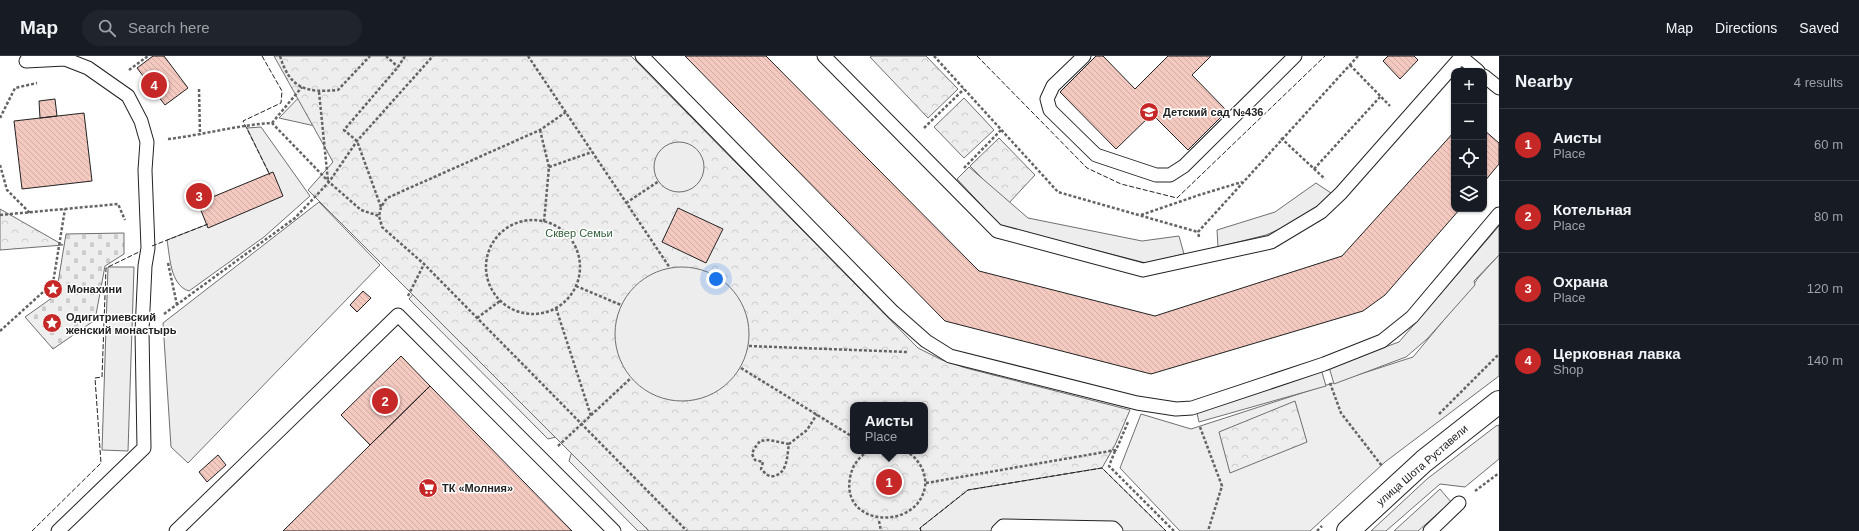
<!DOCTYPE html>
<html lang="en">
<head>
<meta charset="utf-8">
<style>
  body { margin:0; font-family:Helvetica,sans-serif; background:#20242c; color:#f1f3f6 }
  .controls { position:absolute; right:12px; top:12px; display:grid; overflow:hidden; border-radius:8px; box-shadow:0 1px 3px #0004 }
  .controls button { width:36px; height:36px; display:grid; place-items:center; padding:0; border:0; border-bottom:1px solid #363941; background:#171b24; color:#f1f3f6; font:20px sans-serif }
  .you { position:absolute; left:716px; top:223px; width:14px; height:14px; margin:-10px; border:3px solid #fff; border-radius:50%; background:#1a73e8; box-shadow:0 0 0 6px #1a73e833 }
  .badge { display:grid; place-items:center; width:26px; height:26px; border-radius:50%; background:#c62828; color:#fff; font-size:13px; font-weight:700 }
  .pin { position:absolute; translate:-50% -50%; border:2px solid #fff; box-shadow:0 1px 4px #0006 }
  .popup { position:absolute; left:850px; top:346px; width:78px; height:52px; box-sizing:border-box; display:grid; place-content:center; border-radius:8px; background:#171b24; filter:drop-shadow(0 1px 3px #0005); font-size:13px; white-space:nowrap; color:#9ea1a6 }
  .popup b { font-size:15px; color:#f1f3f6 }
  .popup::after { content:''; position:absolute; left:50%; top:100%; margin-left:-8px; border:8px solid transparent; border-top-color:#171b24 }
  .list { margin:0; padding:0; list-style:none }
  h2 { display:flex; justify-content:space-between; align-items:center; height:52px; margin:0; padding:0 16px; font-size:17px }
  h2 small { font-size:13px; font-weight:400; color:#9ea1a6 }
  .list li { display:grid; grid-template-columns:26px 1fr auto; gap:12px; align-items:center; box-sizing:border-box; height:72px; padding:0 16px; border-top:1px solid #363941 }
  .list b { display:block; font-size:15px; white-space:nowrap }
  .list p { margin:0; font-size:13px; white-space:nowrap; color:#9ea1a6 }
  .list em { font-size:13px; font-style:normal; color:#9ea1a6 }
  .icon { flex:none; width:22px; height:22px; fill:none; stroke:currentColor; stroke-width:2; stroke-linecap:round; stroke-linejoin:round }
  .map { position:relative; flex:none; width:1499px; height:475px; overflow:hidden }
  header { display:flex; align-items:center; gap:24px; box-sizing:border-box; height:56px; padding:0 20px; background:#171b24; border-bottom:1px solid #363941 }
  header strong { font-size:19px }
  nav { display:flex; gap:22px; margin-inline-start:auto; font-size:14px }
  .search { width:280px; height:36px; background:#20242c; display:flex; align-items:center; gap:10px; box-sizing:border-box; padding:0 14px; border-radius:22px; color:#9ea1a6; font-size:15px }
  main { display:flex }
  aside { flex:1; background:#171b24 }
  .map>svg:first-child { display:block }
</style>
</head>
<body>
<header>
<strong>Map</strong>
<div class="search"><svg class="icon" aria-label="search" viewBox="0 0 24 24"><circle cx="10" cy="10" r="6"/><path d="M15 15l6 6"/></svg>Search here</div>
<nav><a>Map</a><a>Directions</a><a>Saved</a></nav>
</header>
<main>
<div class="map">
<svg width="1499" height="475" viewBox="0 0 1499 475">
  <defs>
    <pattern id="forest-crowns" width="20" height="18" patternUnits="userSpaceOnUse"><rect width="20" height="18" fill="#eee"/><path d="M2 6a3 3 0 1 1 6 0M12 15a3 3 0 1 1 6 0" fill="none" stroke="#ccc"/></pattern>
    <pattern id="cemetery-stones" width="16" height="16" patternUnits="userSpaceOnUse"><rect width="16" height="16" fill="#eee"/><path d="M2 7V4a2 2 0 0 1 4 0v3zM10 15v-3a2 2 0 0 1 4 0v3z" fill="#ccc"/></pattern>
    <pattern id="building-back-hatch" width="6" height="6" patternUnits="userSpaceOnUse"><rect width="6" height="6" fill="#f3c9c0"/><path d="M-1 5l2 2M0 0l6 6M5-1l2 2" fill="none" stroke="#d0aca5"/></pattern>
  </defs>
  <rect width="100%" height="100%" fill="#fff"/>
  <path fill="#eee" stroke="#6f6f6f" d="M304 36 315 70 279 62Z
    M261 71 310 140 264 181 189 235C170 229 170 201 167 184L280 140 247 72Z
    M1499 199V320L1385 406 1310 475H1180L1120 412 1141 358 1191 373 1413 301 1474 228 1478 222Z
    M416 235 560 380 548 383 409 243Z
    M1499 369V403L1465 431 1440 428 1386 475H1371L1427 423 1496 370Z
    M572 395 678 475H638L569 405Z"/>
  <path fill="url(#forest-crowns)" stroke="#6f6f6f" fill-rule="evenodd" d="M274 0H631L918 292 942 304 966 312 1130 354 1115 389 1102 412 968 434 920 472 921 475H649L308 134 333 106ZM853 349H925V395H853Z
    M872 0H926L958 33 928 62 870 1Z
    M964 42 994 74 964 102 934 71Z
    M999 82 1035 119 1008 148 970 110Z
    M0 153 63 189 0 194Z
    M1295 345 1307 386 1230 417 1219 376Z"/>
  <path fill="url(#cemetery-stones)" stroke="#6f6f6f" d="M124 177V198L105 210 95 264 53 293 25 261 56 239 66 178Z"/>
  <path fill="#ededed" stroke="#6f6f6f" d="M654 111a25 25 0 1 1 50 0a25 25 0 1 1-50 0Z
    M969 111 1028 162 1142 185 1179 180 1184 198 1146 207 1001 170 957 123Z
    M1316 127 1331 137 1317 151 1287 170 1266 179 1218 191 1217 174 1275 156Z
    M319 146 380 209 188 407 171 391 163 267Z
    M1499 170V199L1474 225 1475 229 1427 283 1406 301 1334 328 1329 311 1399 286Z
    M615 278a67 67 0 1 1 134 0a67 67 0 1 1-134 0Z
    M108 211H134L128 395 102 394Z
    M1321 313 1326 330 1199 366 1196 353Z
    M1102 412 1166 475H921L920 472 968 434Z
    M1440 433 1451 446 1418 475H1394Z"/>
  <path fill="url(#building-back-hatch)" stroke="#222" d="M153 0H164L188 32 165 49 155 36 149 40 141 30 147 25 137 12Z
    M685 0H766L979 215 1155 260 1342 200 1454 76V153H1460L1385 239 1363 255 1151 318 945 265Z
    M1096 0H1103L1135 33 1168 0H1211L1192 19 1227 55 1188 94 1152 58 1116 93 1060 36Z
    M1388 0H1414L1418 4 1400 23 1383 5Z
    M55 43 57 60 40 62 39 45Z
    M84 57 92 125 22 133 14 65Z
    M1484 74 1499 87V108L1484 126Z
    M273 116 283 140 208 172 198 147Z
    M201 134 204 142 197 145 194 137Z
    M678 152 723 173 706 207 662 186Z
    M363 235 371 242 357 256 350 249Z
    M401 300 430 330 370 389 341 359Z
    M430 330 572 475H283L370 389Z
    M218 399 226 409 207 426 199 416Z"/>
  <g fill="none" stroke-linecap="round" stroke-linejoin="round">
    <g stroke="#222" stroke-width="15">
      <path id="lane" d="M642 0 893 256 926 285 950 300 1137 347 1176 353 1192 352 1324 308 1382 285 1412 261 1499 158
        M824 0 997 175 1143 214 1271 186 1321 156 1341 137 1462 0
        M1084 0 1053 30 1047 43 1050 54 1096 99 1156 119H1170L1184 110 1295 0
        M1460 0 1478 15
        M26 5 65 3 88 12 128 40 141 65 147 86 145 114 148 192 145 210 142 275 144 392 58 475
        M1484 20 1499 32
        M176 475 398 259 614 475
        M998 475 1003 470 1113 472 1116 475
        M1430 475 1459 447"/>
    </g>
    <g stroke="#222" stroke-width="24">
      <path id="secondary" d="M1348 475 1424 405 1499 346"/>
    </g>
    <path stroke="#646464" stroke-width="2.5" stroke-dasharray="3 2" stroke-linecap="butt" d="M280 0C290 33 306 37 338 34L370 0
      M386 0 398 11
      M528 0 670 212
      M934 0 1058 136 1198 176
      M1350 9 1390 50
      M129 14 148 0
      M199 33 200 79
      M319 36 328 125
      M566 56 540 74 387 142 381 151 379 160 382 171 424 208 687 475
      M0 62 15 32 37 27
      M272 67 302 31
      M924 72 964 33
      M540 74 549 111 544 166
      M1281 82 1325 123
      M168 83C203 79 237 69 272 67L329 126 361 154 379 160
      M0 109 7 134 30 157
      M549 111 592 96
      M964 112 1001 74
      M1314 113 1380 41
      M626 147 659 125
      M381 151 357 85 344 74 398 11 405 0
      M0 159 118 148 125 164
      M1141 159 1199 139 1242 126
      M486 211a47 47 0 1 1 94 0a47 47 0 1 1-94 0Z
      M1199 181 1198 176 1358 0
      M168 207 177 249
      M576 230 621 249
      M408 240 424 208
      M556 252 591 360
      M164 258 295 162 329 126 357 85 433 0
      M477 262 500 245
      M0 275 53 227 65 153
      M749 290 907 296
      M741 312 853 381
      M1330 327 1341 357 1382 410
      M1439 358 1499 298
      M1200 371 1222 430 1208 475
      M789 388 769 384 760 385 754 393 752 398 755 404 763 406 761 413C765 417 768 421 774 420 788 417 787 399 789 388L807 374 817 358
      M558 390 631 322
      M868 395C858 402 852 410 850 422 841 471 917 475 925 431 927 416 918 402 906 395
      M1115 395 1109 410 1174 475
      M926 427 1116 394 1128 366
      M1475 435 1499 417
      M879 465 881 475
      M1317 475 1322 470"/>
    <use href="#lane" stroke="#fff" stroke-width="13"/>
    <use href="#secondary" stroke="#fff" stroke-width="22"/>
    <path stroke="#222" stroke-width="1" stroke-dasharray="5 2" stroke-linecap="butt" d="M262 0 282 35 281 47 243 65 270 119
      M977 0 1087 112 1121 128 1177 142 1325 0
      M152 190 208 168
      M32 475 101 407 95 322 102 321 106 212 141 195
      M921 475 920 472 968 434 1102 412 1166 475"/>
  </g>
  <defs>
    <g id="school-disc" transform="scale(1)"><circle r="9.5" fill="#c62828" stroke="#fff"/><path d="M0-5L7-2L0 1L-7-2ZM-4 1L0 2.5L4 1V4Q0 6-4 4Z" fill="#fff"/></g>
    <g id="sight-disc" transform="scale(1)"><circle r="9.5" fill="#c62828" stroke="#fff"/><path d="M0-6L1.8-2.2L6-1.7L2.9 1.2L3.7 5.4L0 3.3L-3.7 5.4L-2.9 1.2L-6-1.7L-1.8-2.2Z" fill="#fff"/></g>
    <g id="supermarket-disc" transform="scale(1)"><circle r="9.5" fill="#c62828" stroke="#fff"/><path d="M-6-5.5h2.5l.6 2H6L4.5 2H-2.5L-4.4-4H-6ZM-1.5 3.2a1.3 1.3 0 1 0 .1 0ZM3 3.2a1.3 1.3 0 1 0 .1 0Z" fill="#fff"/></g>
  </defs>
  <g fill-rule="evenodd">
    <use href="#school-disc" x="1149" y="56"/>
    <use href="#sight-disc" x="53" y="233"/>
    <use href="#sight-disc" x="52" y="267"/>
    <use href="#supermarket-disc" x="428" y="432"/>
  </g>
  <g text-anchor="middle" stroke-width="3" stroke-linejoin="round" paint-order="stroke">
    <g font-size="11" font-weight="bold" fill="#222" stroke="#fff" text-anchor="start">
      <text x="1163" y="60">Детский сад №436</text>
      <text x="67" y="237">Монахини</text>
      <text x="66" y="265">Одигитриевский<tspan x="66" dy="13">женский монастырь</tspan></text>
      <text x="442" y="436">ТК «Молния»</text>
    </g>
    <g font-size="11" fill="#2f5e38" stroke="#fff">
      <text x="579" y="181">Сквер Семьи</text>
    </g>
    <g font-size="11" fill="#222" stroke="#fff">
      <text transform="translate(1422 409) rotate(-41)" y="4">улица Шота Руставели</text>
    </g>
  </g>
</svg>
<div class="controls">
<button>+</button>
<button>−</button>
<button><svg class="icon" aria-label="locate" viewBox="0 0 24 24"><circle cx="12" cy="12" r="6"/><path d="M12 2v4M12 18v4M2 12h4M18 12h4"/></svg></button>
<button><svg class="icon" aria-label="layers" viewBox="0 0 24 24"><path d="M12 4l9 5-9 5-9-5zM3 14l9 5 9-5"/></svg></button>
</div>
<div class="you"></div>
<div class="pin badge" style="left:889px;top:426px">1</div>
<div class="popup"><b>Аисты</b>Place</div>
<div class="pin badge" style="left:385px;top:345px">2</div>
<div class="pin badge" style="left:199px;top:140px">3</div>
<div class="pin badge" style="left:154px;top:29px">4</div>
</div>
<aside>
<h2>Nearby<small>4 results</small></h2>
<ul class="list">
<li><span class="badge">1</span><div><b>Аисты</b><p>Place</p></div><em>60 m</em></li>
<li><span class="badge">2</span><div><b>Котельная</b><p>Place</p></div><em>80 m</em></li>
<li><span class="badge">3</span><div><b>Охрана</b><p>Place</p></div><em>120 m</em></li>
<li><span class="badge">4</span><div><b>Церковная лавка</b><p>Shop</p></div><em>140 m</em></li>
</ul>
</aside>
</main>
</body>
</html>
